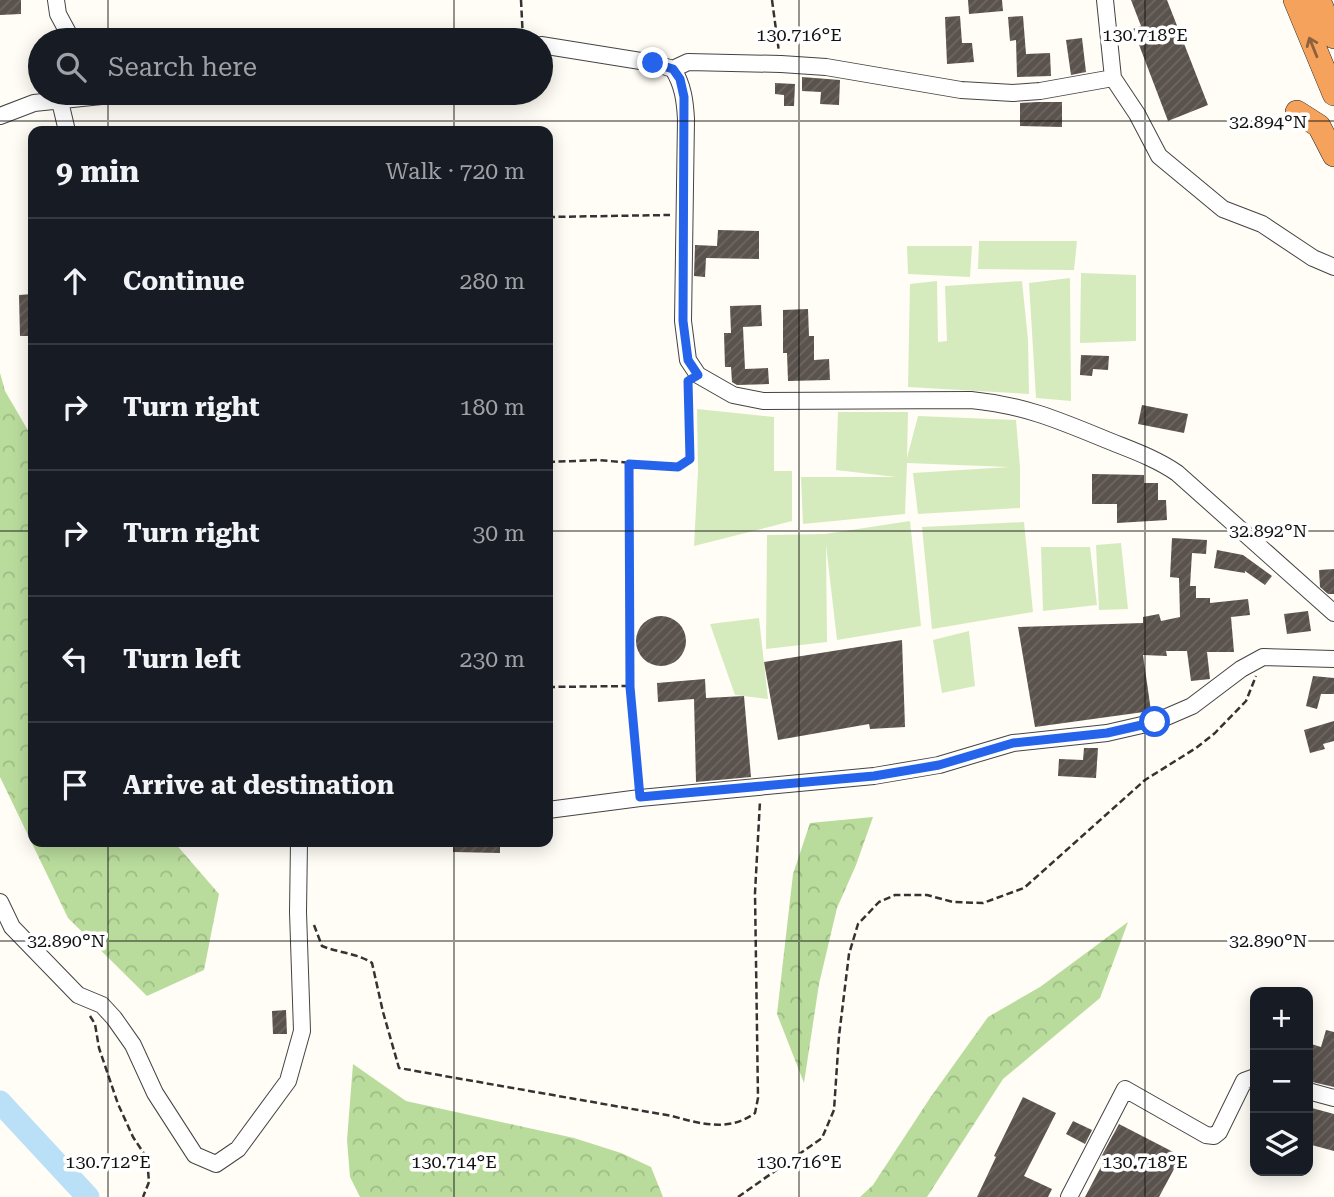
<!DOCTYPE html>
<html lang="en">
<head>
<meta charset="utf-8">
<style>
  body { margin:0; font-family:"Roboto Serif",serif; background:#20242c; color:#f1f3f6 }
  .controls { position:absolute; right:21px; bottom:21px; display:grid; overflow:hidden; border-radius:14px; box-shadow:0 4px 18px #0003 }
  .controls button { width:63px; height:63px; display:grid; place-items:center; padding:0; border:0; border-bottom:2px solid #363941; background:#171b24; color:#f1f3f6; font:35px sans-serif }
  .stop { position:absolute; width:21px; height:21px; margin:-16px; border:5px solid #2563eb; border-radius:50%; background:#fff }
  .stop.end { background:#2563eb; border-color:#fff; box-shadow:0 2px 7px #0008 }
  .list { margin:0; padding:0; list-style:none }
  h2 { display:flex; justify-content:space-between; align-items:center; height:91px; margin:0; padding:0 28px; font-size:30px }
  h2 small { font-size:23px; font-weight:400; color:#9ea1a6 }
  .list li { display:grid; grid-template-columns:46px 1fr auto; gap:21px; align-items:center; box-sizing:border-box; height:126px; padding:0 28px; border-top:2px solid #363941 }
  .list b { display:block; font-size:26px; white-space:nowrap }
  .list em { font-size:23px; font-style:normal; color:#9ea1a6 }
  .icon { flex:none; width:38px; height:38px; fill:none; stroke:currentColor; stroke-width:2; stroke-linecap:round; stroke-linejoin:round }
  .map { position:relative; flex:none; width:1334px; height:1197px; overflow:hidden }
  .search { position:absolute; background:#171b24; box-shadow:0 4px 18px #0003; left:28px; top:28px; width:525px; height:77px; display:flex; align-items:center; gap:18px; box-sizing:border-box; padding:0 24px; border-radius:38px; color:#9ea1a6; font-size:26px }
  .panel { position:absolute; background:#171b24; box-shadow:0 4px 18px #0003; left:28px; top:126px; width:525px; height:721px; border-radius:14px }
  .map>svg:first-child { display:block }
</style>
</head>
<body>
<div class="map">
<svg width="1334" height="1197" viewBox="0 0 1334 1197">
  <defs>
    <pattern id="forest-crowns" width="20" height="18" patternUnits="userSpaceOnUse" patternTransform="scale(1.75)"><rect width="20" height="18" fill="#b9dc9c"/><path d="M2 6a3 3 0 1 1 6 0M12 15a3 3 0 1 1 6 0" fill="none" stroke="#9ebc85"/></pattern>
    <pattern id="building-hatch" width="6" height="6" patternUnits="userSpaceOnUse" patternTransform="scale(1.75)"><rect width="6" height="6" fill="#5a524d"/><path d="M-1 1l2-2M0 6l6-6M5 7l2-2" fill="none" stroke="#6d6662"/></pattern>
  </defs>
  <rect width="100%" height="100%" fill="#fffdf5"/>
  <path fill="#d5ebbd" d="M979 241H1077L1074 270 978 269Z
    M907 246H972L970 277 908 274Z
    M1081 273 1136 275V341L1080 343Z
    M1070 278 1071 401 1036 398 1029 283Z
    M937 281 938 342 947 341 945 286 1022 281 1028 340 1029 394 908 387 910 284Z
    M697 409 774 417V471H792V521L694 546 698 471Z
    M838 412H908L907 458 918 416 1016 420 1020 467V508L918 514 913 473 1009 467 907 463 905 514 803 524 801 477H896L836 470Z
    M910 521 921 626 837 640 826 545 827 642 766 649 767 535 825 534Z
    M1024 522 1033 612 932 629 922 527Z
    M1121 543 1128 609 1099 610 1096 545Z
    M1041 547H1090L1097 605 1043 611Z
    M759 618 768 699 735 695 710 624Z
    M969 631 975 686 942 693 933 640Z"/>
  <path fill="url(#forest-crowns)" d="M0 373 5 391 33 439V842H174L219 894 204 970 147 996 68 918 0 777Z
    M873 817 856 865 837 908 819 984 804 1083 777 1014 793 874 810 823Z
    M1128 922 1100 998 1003 1079 927 1197H860L873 1185 930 1098 988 1017 1040 987Z
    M353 1064 406 1101 574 1138 621 1153 651 1167 663 1197H360L350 1177 347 1140Z"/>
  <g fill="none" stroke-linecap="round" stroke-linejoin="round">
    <path stroke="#b9e0f7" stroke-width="23" d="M0 1102 88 1197"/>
  </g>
  <path fill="url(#building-hatch)" d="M0 0H21V14L0 15Z
    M968 0H1002L1003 11 969 14Z
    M1131 0H1167L1208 105 1168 121 1133 29 1141 26Z
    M960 16 962 43H972L974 62 947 64 945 17Z
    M1023 16 1026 54 1050 53 1051 76 1017 77 1016 40 1010 41 1008 17Z
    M1082 38 1086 72 1071 75 1066 40Z
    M802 77 840 80 839 105 820 104 821 92 802 91Z
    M775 83 795 84 794 106H784V95L775 94Z
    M1037 102H1062V127L1020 126V103Z
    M718 230 759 231V259L706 258 705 277 694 276 695 245 717 246Z
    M33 294V336H20L19 295Z
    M761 305 762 326 743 327 745 369 768 368 769 384 737 385 732 382 731 367H725L724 333H731L730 306Z
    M808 309 809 336H814V360L829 359 830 380 788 381 787 353H783V310Z
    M1081 355 1109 356 1108 370 1093 369 1092 376 1080 375Z
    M1142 405 1188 414 1184 433 1138 424Z
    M1092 474 1144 475V483H1158V500H1166L1167 520 1117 523V504H1092Z
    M1172 538 1207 540 1206 554 1192 553 1190 586H1196V598H1210V603L1248 599 1250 615 1231 617 1234 652H1207L1210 679 1191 681 1187 651H1166L1167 656 1143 655 1151 711 1035 727 1018 627 1143 623V617L1159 614 1161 621 1180 617 1179 578 1170 577Z
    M1217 550 1243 555 1272 576 1265 585 1245 571V573L1214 568Z
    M1334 569V594H1328L1320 587 1319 570Z
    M1308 611 1311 631 1287 634 1284 614Z
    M636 641a25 25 0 1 1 50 0a25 25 0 1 1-50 0Z
    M902 640 905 727 870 729 869 724 778 740 764 662Z
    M1313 676 1334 678V694H1321L1317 709 1306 706Z
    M705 679 706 698 744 696 751 777 696 782 694 699 658 702 657 683Z
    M1334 721V741L1323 744 1325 749 1310 753 1304 730Z
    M1084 748H1098L1096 778 1058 776 1059 759 1083 760Z
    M453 842H500V853L453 852Z
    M286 1010 287 1034H273L272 1011Z
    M1326 1030 1334 1032V1087L1308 1081V1043L1321 1047Z
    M1023 1097 1056 1113 1024 1176 1052 1189 1048 1197H977L996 1157 994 1156Z
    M1308 1107 1334 1114V1151L1308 1144Z
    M1073 1121 1092 1130 1085 1144 1066 1134Z
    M1119 1124 1181 1156 1159 1197H1085L1104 1161 1100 1159Z"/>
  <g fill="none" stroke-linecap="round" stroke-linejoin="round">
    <g stroke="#444" stroke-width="18">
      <path id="minor" d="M56 0 58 14 72 40
        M1105 0 1113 78 1137 114 1159 156 1223 209 1262 224 1313 258 1334 267
        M541 45 653 63 673 69C683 85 685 101 686 119L683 321 688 360 698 375 733 395 763 401 971 400C1022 405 1056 419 1102 438 1128 449 1154 457 1177 473L1334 613
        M673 69 688 62 781 64 826 67 961 90 1013 93 1040 91 1113 78
        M58 93 67 131
        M0 116 34 103 130 93
        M548 810 640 798 874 776 939 765 1013 743 1107 733 1155 722 1192 706 1241 669 1263 657 1334 659
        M0 902 12 927 78 995 102 1005 114 1018 133 1045 155 1093 195 1155 216 1164 238 1149 288 1081 302 1031 298 912 299 842
        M1308 1091 1334 1098
        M1069 1197 1125 1089 1206 1135 1214 1136 1219 1132 1244 1081 1255 1077"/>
    </g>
    <g stroke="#222" stroke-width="24">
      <path id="highway" d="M1295 0 1334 94
        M1319 0 1334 37
        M1297 112 1319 126 1334 155"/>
    </g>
    <path stroke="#333" stroke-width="2.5" stroke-dasharray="7 3.5" stroke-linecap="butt" d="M521 0 523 40
      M772 0 779 52
      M548 217 670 215
      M548 462 598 460 678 467 690 459 688 383
      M629 464 630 686 639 786
      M548 687 630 686
      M314 925 322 946C339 953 357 953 372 963L383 1012 399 1068 672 1116C701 1124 729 1132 755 1113L758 1098 755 893 760 801
      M90 1016 95 1024 99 1048 118 1104 133 1137 147 1158 149 1182 143 1197
      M738 1197 822 1138 834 1110 839 1036 849 954 858 924 879 902 895 895H927L953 902 983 903 1024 888 1145 780 1196 748 1215 733 1246 701 1256 676"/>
    <use href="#minor" stroke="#fff" stroke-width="16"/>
    <use href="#highway" stroke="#f5a25d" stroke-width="23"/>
  </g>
  <defs><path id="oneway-shaft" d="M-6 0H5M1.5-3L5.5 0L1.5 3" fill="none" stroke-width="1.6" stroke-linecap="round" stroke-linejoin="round" transform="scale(1.75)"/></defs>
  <use stroke="#8e613b" href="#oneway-shaft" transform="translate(1313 47) rotate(-112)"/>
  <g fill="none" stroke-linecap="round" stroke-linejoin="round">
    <path stroke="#2563eb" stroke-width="9" d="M653 63 673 69 680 79 684 97 683 321 688 360 698 375 688 381 690 459 678 467 629 464 630 687 640 797 874 776 939 765 1013 743 1107 733 1155 722"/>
  </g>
  <path fill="none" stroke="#111" stroke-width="2" stroke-opacity="0.45" d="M108 0V40M454 0V40M799 0V1197M1145 0V1197M108 93V131M454 93V131M0 121H1334M0 531H33M548 531H1334M108 842V1197M454 842V1197M0 941H1334"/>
  <g font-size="18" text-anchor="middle" fill="#111" stroke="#fff" stroke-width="7" stroke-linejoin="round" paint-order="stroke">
    <text x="799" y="41">130.716°E</text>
    <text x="1145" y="41">130.718°E</text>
    <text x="1268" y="128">32.894°N</text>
    <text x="1268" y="537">32.892°N</text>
    <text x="66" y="947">32.890°N</text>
    <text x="1268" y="947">32.890°N</text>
    <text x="108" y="1168">130.712°E</text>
    <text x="454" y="1168">130.714°E</text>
    <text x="799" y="1168">130.716°E</text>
    <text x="1145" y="1168">130.718°E</text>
  </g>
</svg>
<div class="controls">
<button>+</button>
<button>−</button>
<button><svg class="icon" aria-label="layers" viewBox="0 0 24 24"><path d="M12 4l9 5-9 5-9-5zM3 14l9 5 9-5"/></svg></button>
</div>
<div class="stop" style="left:1155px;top:722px"></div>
<div class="stop end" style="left:653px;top:63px"></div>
<div class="search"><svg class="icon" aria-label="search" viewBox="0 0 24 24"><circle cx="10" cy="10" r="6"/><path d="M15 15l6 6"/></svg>Search here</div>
<section class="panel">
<h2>9 min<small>Walk · 720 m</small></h2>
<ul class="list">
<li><svg class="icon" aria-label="ahead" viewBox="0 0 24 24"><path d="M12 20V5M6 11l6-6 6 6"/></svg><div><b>Continue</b></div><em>280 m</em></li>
<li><svg class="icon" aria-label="right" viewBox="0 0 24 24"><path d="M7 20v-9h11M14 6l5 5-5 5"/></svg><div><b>Turn right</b></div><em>180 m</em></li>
<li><svg class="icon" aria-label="right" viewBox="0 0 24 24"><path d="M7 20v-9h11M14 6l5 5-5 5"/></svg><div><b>Turn right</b></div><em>30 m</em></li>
<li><svg class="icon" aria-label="left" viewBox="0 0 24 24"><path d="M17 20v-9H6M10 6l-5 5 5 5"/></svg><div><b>Turn left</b></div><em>230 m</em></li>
<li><svg class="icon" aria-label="arrive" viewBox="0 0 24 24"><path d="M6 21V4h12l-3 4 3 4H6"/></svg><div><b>Arrive at destination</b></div></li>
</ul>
</section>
</div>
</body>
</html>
